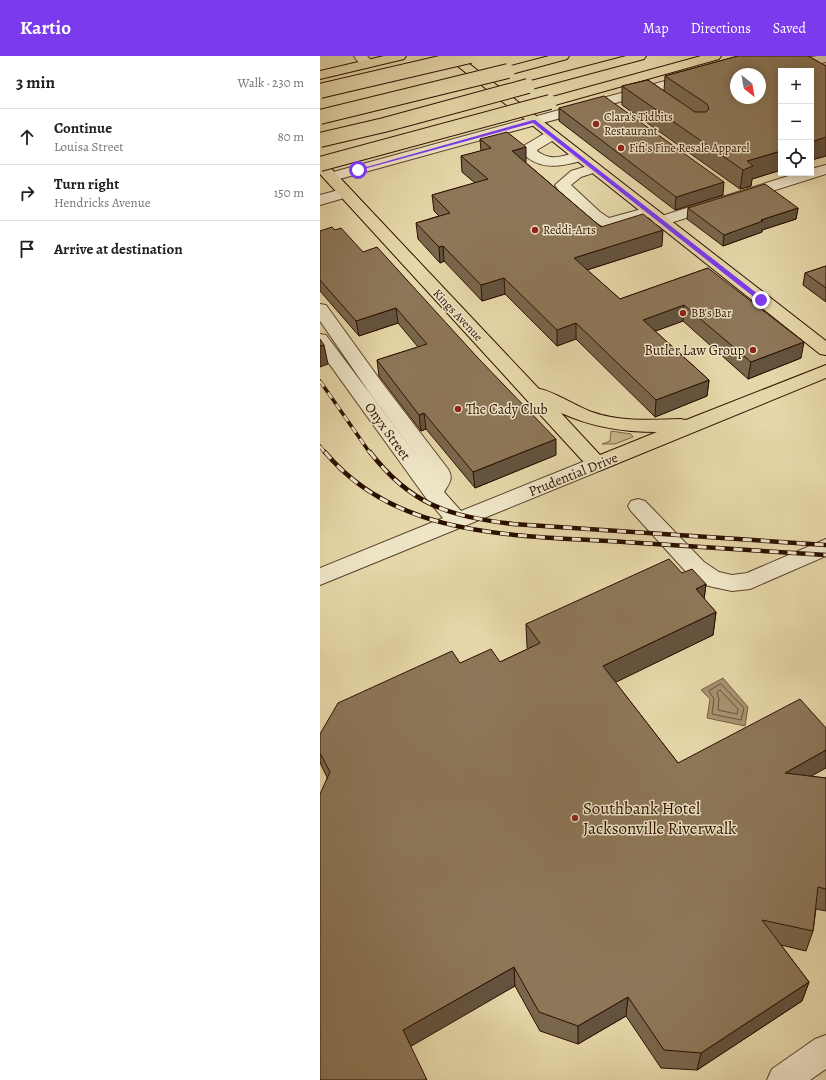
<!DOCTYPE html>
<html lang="en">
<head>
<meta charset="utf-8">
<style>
  body { margin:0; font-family:Alegreya,serif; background:#f2f2f2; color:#202124 }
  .controls { position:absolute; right:12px; top:12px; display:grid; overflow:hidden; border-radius:0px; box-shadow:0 2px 10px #0003 }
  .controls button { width:36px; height:36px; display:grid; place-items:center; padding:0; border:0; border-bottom:1px solid #e0e0e0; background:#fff; color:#202124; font:20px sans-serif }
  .compass { position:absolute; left:410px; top:12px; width:36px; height:36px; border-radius:50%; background:#fff; box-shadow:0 2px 10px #0003; rotate:149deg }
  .stop { position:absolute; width:12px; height:12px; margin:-9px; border:3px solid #7c3aed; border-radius:50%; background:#fff }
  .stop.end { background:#7c3aed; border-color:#fff; box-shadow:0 1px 4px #0008 }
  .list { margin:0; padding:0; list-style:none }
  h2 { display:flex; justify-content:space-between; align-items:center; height:52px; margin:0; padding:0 16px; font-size:17px }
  h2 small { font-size:13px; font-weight:400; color:#757577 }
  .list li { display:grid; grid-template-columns:26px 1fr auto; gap:12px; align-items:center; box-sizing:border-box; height:56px; padding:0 16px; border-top:1px solid #e0e0e0 }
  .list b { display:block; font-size:15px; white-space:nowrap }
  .list p { margin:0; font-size:13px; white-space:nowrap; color:#757577 }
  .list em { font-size:13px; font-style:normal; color:#757577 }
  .icon { flex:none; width:22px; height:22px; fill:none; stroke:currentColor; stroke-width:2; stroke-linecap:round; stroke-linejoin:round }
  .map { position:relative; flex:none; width:506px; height:1024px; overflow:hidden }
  header { display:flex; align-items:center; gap:24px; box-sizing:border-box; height:56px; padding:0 20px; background:#7c3aed; color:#fff }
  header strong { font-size:19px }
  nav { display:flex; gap:22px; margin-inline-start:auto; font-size:14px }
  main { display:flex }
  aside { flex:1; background:#fff }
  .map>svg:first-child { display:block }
</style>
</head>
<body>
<header>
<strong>Kartio</strong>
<nav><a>Map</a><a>Directions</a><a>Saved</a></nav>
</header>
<main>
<aside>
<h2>3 min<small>Walk · 230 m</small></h2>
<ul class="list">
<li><svg class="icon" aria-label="ahead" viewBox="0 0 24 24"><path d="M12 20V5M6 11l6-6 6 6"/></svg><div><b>Continue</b><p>Louisa Street</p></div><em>80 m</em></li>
<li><svg class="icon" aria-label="right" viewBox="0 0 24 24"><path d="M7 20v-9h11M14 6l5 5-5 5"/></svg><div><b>Turn right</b><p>Hendricks Avenue</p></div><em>150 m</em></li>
<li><svg class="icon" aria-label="arrive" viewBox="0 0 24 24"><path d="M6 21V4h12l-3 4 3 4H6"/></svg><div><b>Arrive at destination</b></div></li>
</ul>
</aside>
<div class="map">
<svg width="506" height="1024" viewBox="0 0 506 1024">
  <rect width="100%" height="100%" fill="#e5d7a9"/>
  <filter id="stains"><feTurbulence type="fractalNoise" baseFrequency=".005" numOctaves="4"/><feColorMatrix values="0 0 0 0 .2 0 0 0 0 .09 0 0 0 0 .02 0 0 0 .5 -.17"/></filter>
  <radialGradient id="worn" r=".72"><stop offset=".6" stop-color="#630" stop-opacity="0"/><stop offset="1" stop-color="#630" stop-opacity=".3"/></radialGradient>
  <path fill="#c6b58c" stroke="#7a6246" d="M291 375 311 378 313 381 295 388H282L290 385Z"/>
  <path fill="#a69370" stroke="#765e43" d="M403 622 428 651 425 670 387 662 390 643 381 634Z"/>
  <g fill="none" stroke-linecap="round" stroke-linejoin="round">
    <path stroke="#6a5138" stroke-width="1" d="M401 628 424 652 421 664 392 658 394 643 389 635Z
      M400 634 418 653 417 658 398 654 399 643 397 637Z"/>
    <g stroke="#5b412a" stroke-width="2">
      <path id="minor" d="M34 0H47L54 7 52 10C44 12 38 7 34 0Z
        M497 0H506V6L485 10 481 9 479 6 481 3Z
        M374 17 379 18 380 21 379 24 16 124 11 125 6 124 4 121 6 118Z
        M232 75 237 76 239 79 237 82 217 94V95C238 110 247 93 265 98L267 101 265 104C245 109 226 115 208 102 203 98 201 94 205 89L227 76Z
        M274 108 279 109 281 112 279 115 261 121 251 129 280 156 289 162 329 151 334 153 337 156 334 159 287 172C274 168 242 141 235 129L251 115Z
        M506 109V118L347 168 341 170 335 168 333 165 335 162 478 117H491V113Z
        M26 132 31 134 34 137 31 140 0 149V139Z
        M0 248 6 249 63 328 128 413C134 422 129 428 124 436L141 455 270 403 277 401 284 403 287 408 284 413 0 529V512L123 462 106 442 0 295V278L6 279 111 419 49 336 0 265Z
        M318 443 325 445 384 506 399 516 412 519 427 517 506 483V500L430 533 412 535 393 531 385 529 368 518 311 455 308 450 311 445Z
        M506 979V1013L490 1024H447L452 1013 495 983Z"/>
    </g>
    <g stroke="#2d0f00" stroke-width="2">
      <path id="major" d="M64 0H86L84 3 0 23V15Z
        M125 0H139L506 285V299L500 298Z
        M0 105 5 106 219 333C231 334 258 351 272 356 300 366 331 364 360 363L366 364 506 309V322L284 413 277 415 270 413 0 118ZM241 357C272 371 303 376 337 376L280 399Z"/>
    </g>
    <g stroke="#2d0f00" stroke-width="2">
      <path id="highway" d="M229 0H249L247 3 188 19 183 18 182 15 183 12Z
        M306 0H326L324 3 208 34 203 33 201 30 203 27Z
        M381 0H401L399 3 235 49H225L223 46 225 43Z"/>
    </g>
    <use href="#minor" fill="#eee5c7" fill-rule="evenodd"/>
    <use href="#major" fill="#e5d7a9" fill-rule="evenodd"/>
    <use href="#highway" fill="#e5d7a9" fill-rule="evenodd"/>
    <g stroke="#2d0f00" stroke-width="3.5">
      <path id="rail-far1" d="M0 325 50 397
        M0 390 5 397"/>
    </g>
    <g stroke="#2d0f00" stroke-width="4.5">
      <path id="rail" d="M5 396C78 484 200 479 304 486 371 490 439 495 506 499
        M50 396C91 449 128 460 193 468L506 489"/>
    </g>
    <use href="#rail-far1" stroke="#eee5c7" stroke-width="2.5" stroke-dasharray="7" stroke-linecap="butt"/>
    <use href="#rail" stroke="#eee5c7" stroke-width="3" stroke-dasharray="9" stroke-linecap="butt"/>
    <g stroke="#2d0f00" stroke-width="16" stroke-linecap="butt">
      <path id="highway-bridge" d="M0 35 150 0
        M0 61 188 15
        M0 84 64 69 208 30
        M0 108 230 46"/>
    </g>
    <use href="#highway-bridge" stroke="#e5d7a9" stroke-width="14"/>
  </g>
  <path fill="#79664c" stroke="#2d0f00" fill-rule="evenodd" d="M418 0H488L506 10V100L491 104V15H461V114L432 123 431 130 420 133 302 49V30L328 24 344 35 345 20ZM416 18H440V42H416Z
    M239 52 403 139 355 154 239 65Z
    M160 83 206 106H205L281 171 342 190 267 214 300 243 388 212 481 302 428 323 363 265 335 275 389 324 387 340 335 361 256 283 237 290 185 238 162 245 124 205 120 207 98 183 96 167 119 160 114 155 112 139 155 127 142 116 141 100 161 95Z
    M368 152H478L476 163 442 174V176L403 190 367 163Z
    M0 175 236 399 155 432 106 373 101 375 59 320 57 304 98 291 78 267 39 280 0 235Z
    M506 210V246L483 229 485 217Z
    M362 517 386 528 384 543 396 556 393 579 295 626 358 707 506 722V855L496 853 493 875 486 895 461 889 489 926 482 945 377 1014 341 1012 306 960 258 988 220 975 195 930 0 1024 7 721 1 709 0 705V678L140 607 180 606 208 593 207 591 206 568Z"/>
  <path fill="#63533e" stroke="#2d0f00" d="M506 81V100L491 104V86Z
    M206 91V106L192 110V95Z
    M461 95V114L432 123 431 130 420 133 423 114 427 105Z
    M404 126 403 139 355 154 356 141Z
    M478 152 476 163 442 174V176L403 190 404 179 441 164Z
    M343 174 342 190 254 218V202Z
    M123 190 124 205 120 207 119 191Z
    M184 222 185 238 162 245 161 229Z
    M364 249 363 265 322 280 323 264Z
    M76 252 78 267 39 280 36 265Z
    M256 267V283L237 290V274Z
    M484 286 481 302 428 323 431 306Z
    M4 289 8 308 0 311V290Z
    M389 324 387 340 335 361 336 344Z
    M104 357 106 373 101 375 99 359Z
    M236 383V399L155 432 153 416Z
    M386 528 383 552 376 533Z
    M396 556 393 579 282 633 283 610Z
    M506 694V712L459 738 465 717Z
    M194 911 195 930 88 992 83 974Z
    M489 926 482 945 377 1014 381 997Z
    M308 941 306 960 258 988V970Z"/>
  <path fill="#8d7758" stroke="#2d0f00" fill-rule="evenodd" d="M418 0H488L506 10V81L491 86V15H461V95L427 105 433 110 423 114 302 30 328 24 375 56H386L389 53 387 48 345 20ZM416 18H440V42H416Z
    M284 40 404 126 356 141 239 52Z
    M187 76 206 91 192 95 281 171 323 158 343 174 254 202 300 243 388 212 484 286 431 306 364 249 323 264 389 324 336 344 256 267 237 274 184 222 161 229 123 190 119 191 96 167 130 157 112 139 168 123 141 100 171 92 160 83Z
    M445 128 478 152 441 164 443 165 404 179 368 152Z
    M12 171 15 174 21 172 43 196 57 191 158 302 236 383 153 416 104 357 99 359 57 304 107 288 76 252 36 265 0 224V175Z
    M506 210V232L485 217Z
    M0 283 4 289 0 290Z
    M349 503 362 517 372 513 386 528 376 533 396 556 283 610 358 707 480 643 506 672V694L465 717 506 722V833L498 831 493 875 442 864 489 926 381 997 344 994 308 941 258 970 219 956 194 911 83 974 107 1024H0V738L10 716 0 697V678L18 647 132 595 140 607 171 593 180 606 220 587 206 568Z"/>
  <path fill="#7c3aed" d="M213 64H215L443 242V245H439L213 67 40 114H36Z"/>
  <g fill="#8f2418" stroke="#eee5c7" stroke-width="1.5">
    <circle cx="276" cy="68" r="4"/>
    <circle cx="301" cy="92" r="4"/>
    <circle cx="215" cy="174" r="4"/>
    <circle cx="363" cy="257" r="4"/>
    <circle cx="433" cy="294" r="4"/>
    <circle cx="138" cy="353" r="4"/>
    <circle cx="255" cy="762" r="4"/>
  </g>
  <g text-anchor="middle" stroke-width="3" stroke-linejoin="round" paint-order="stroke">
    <g font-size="12" fill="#2d0f00" stroke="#eee5c7" text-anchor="start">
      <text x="284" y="65">Clara's Tidbits<tspan x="284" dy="14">Restaurant</tspan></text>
      <text x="309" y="96">Fifi's Fine Resale Apparel</text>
      <text x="223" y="178">Reddi-Arts</text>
      <text x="371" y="261">BB's Bar</text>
    </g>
    <g font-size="12" fill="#2d0f00" stroke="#eee5c7">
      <text transform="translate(138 259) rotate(47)" y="4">Kings Avenue</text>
    </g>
    <g font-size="14" fill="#2d0f00" stroke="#eee5c7" text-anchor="end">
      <text x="425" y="299">Butler Law Group</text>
      <text x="146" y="358" text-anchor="start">The Cady Club</text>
    </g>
    <g font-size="14" fill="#2d0f00" stroke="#eee5c7">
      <text transform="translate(68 375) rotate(54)" y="5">Onyx Street</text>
      <text transform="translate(253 418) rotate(-22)" y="5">Prudential Drive</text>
    </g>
    <g font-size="17" fill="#2d0f00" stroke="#eee5c7" text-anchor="start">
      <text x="263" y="758">Southbank Hotel<tspan x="263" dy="20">Jacksonville Riverwalk</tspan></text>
    </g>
  </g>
  <rect width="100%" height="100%" filter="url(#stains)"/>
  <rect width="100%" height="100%" fill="url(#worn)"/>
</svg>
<div class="controls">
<button>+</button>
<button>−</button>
<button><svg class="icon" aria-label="locate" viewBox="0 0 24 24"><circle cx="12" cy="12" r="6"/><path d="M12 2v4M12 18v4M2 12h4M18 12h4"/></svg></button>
</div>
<svg class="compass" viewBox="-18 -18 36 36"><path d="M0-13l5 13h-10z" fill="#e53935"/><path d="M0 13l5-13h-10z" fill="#757577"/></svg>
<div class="stop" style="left:38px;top:114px"></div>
<div class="stop end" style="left:441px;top:244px"></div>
</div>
</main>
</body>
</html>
